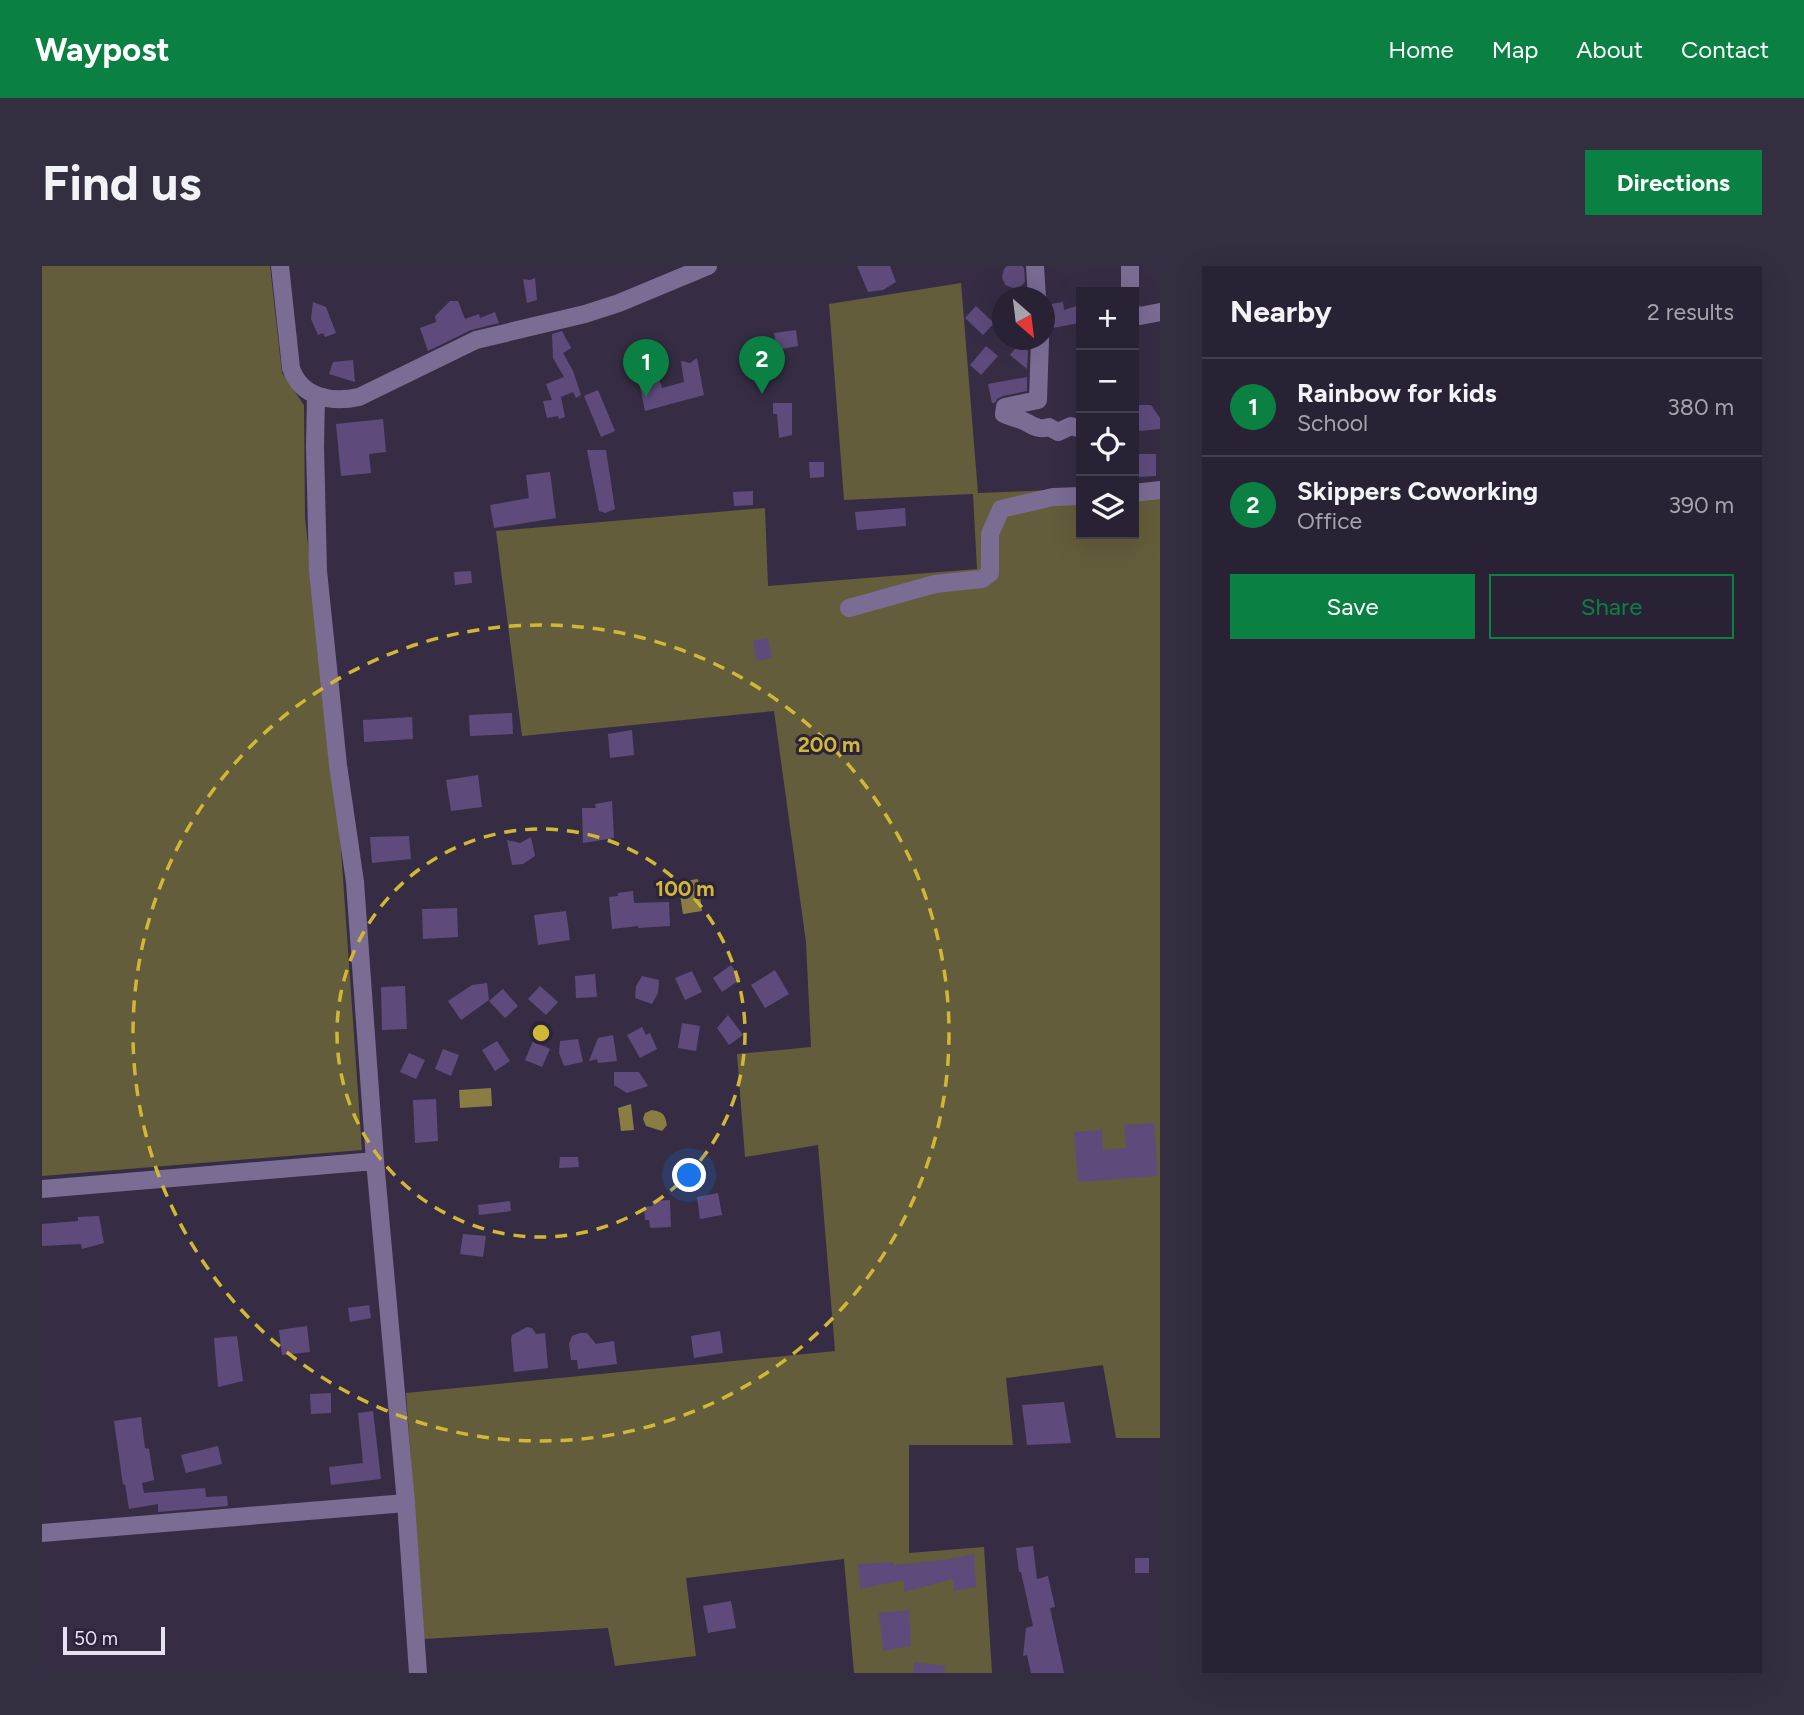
<!DOCTYPE html>
<html lang="en">
<head>
<meta charset="utf-8">
<style>
  body { margin:0; font-family:Figtree,sans-serif; background:#342f40; color:#f1f3f6 }
  .controls { position:absolute; right:21px; top:21px; display:grid; overflow:hidden; border-radius:0px; box-shadow:0 7px 28px #0002 }
  .controls button { width:63px; height:63px; display:grid; place-items:center; padding:0; border:0; border-bottom:2px solid #443f4f; background:#282234; color:#f1f3f6; font:35px sans-serif }
  .compass { position:absolute; left:950px; top:21px; width:63px; height:63px; border-radius:50%; background:#282234; box-shadow:0 7px 28px #0002; rotate:152deg }
  .scale { position:absolute; left:21px; bottom:18px; width:102px; box-sizing:border-box; padding-left:7px; border:4px solid #e7e2f2; border-top:0; font-size:19px; line-height:24px; white-space:nowrap; color:#e7e2f2; -webkit-text-stroke:5px #2c233b; paint-order:stroke }
  .you { position:absolute; left:648px; top:910px; width:24px; height:24px; margin:-18px; border:5px solid #fff; border-radius:50%; background:#1a73e8; box-shadow:0 0 0 10px #1a73e833 }
  .badge { display:grid; place-items:center; width:46px; height:46px; border-radius:50%; background:#0b8043; color:#fff; font-size:23px; font-weight:700 }
  .pin { position:absolute; translate:-50% -58px; filter:drop-shadow(0 2px 4px #0008) }
  .pin::after { content:''; position:absolute; top:37px; width:24px; height:21px; background:inherit; clip-path:polygon(0 0,100% 0,50% 100%) }
  .list { margin:0; padding:0; list-style:none }
  h2 { display:flex; justify-content:space-between; align-items:center; height:91px; margin:0; padding:0 28px; font-size:30px }
  h2 small { font-size:23px; font-weight:400; color:#a5a4ac }
  .list li { display:grid; grid-template-columns:46px 1fr auto; gap:21px; align-items:center; box-sizing:border-box; height:98px; padding:0 28px; border-top:2px solid #443f4f }
  .list b { display:block; font-size:26px; white-space:nowrap }
  .list p { margin:0; font-size:23px; white-space:nowrap; color:#a5a4ac }
  .list em { font-size:23px; font-style:normal; color:#a5a4ac }
  .actions { display:flex; gap:14px; padding:21px 28px }
  .actions a { flex:1; padding:16px 0; border:2px solid #0b8043; border-radius:0px; text-align:center; font-size:24px; color:#0b8043 }
  .actions .main { background:#0b8043; color:#fff }
  .icon { flex:none; width:38px; height:38px; fill:none; stroke:currentColor; stroke-width:2; stroke-linecap:round; stroke-linejoin:round }
  .map { position:relative; flex:none; width:1118px; height:1407px; overflow:hidden; border-radius:0px }
  header { display:flex; align-items:center; gap:42px; box-sizing:border-box; height:98px; padding:0 35px; background:#0b8043; color:#fff }
  header strong { font-size:33px }
  nav { display:flex; gap:38px; margin-inline-start:auto; font-size:24px }
  .intro { display:flex; align-items:center; justify-content:space-between; box-sizing:border-box; height:168px; padding:0 42px }
  h1 { margin:0; font-size:49px }
  .button { padding:18px 32px; border-radius:0px; background:#0b8043; color:#fff; font-size:24px; font-weight:700 }
  main { display:flex; gap:42px; padding:0 42px }
  aside { flex:1; background:#282234; border-radius:0px; box-shadow:0 7px 28px #0002 }
  .map>svg:first-child { display:block }
</style>
</head>
<body>
<header>
<strong>Waypost</strong>
<nav><a>Home</a><a>Map</a><a>About</a><a>Contact</a></nav>
</header>
<div class="intro"><h1>Find us</h1><a class="button">Directions</a></div>
<main>
<div class="map">
<svg width="1118" height="1407" viewBox="0 0 1118 1407">
  <rect width="100%" height="100%" fill="#362d45"/>
  <path fill="#645d3b" d="M0 0H228L240 107 262 139 263 252 297 555 320 884 0 910Z
    M919 17 936 227 1039 223V268H1092V220L1118 219V1172H1074L1061 1099 964 1112 971 1179H867V1287L942 1281 950 1407H812L802 1293 644 1312 654 1390 573 1400 566 1362 382 1373 364 1127 793 1085 776 879 703 891 695 788 769 781 764 676 732 445 480 470 454 265 723 242 726 320 935 303 931 228 802 234 787 38Z"/>
  <path fill="#897d43" d="M656 613 660 645 641 648 636 616Z
    M449 822 450 840 418 842 417 824Z
    M589 838 592 864 579 865 576 842Z
    M610 844C621 846 623 848 625 859L620 865 604 860 601 853 603 847Z"/>
  <path fill="#5e4b7c" d="M815 0H848L854 16 841 24 826 26Z
    M965 0H980L982 2 983 16 979 20 971 22 963 19 960 11 962 3Z
    M493 12 495 34 485 37 481 13 488 14Z
    M408 35H416L423 53 437 48 438 52 453 46 457 57 429 64 386 85 378 62 394 56 393 50Z
    M271 36 284 41 294 67 283 71 281 67 276 69 269 53Z
    M1021 36 1022 44 1035 40 1037 57 1011 62 1009 38Z
    M934 40 952 57 941 69 923 52Z
    M754 64 756 80 735 84 732 67Z
    M520 65 529 82 521 87 531 105 539 129 534 132 531 126 519 131 523 151 517 153 516 150 505 152 501 135 510 134 504 118 522 111 511 92 510 68Z
    M977 78 986 85 985 103 968 89Z
    M944 80 956 90 939 109 928 99Z
    M655 92 662 129 603 145 595 106 607 107 614 102 620 122 642 116 639 95 648 97Z
    M311 94 313 116 287 108 291 96Z
    M985 111V125L961 130 955 133 953 137H950L946 118Z
    M556 124 573 165 559 171 542 130Z
    M731 137H750V169L737 172 735 148H731Z
    M1097 139H1109L1118 152V163L1098 165 1092 156Z
    M341 153 344 186 327 188 329 207 299 210 294 158Z
    M545 184H564L573 243 563 247 557 245Z
    M1097 188H1114V210L1097 211Z
    M767 196H782V211L768 212Z
    M508 206 514 252 452 262 448 239 487 232 484 209Z
    M711 225V239L692 240 691 226Z
    M863 242 864 260 815 264 813 246Z
    M429 305 430 317 413 319 412 306Z
    M726 372 730 392 715 395 711 375Z
    M470 447 471 468 428 470 427 449Z
    M370 451 371 473 322 476 321 454Z
    M590 464 592 489 568 492 566 468Z
    M436 509 440 541 409 545 404 514Z
    M570 535 572 572 541 577 540 542H554L553 538Z
    M367 570 369 593 330 597 328 571Z
    M489 571 493 590 481 598 470 599 465 574 478 577Z
    M591 625 592 637 627 636 628 660 596 662V660L570 663 567 631 576 630V627Z
    M415 642 416 671 381 673 380 643Z
    M524 645 528 674 496 679 492 649Z
    M689 699 699 713 680 726 671 712Z
    M733 704 747 728 723 742 709 719Z
    M650 705 660 726 643 734 633 712Z
    M553 708 555 731 534 732 533 710Z
    M600 710 617 714 616 727 610 738 593 732 594 720Z
    M445 717 447 734 419 754 406 735 430 719Z
    M363 720 365 763 340 764 339 721Z
    M498 720 516 736 504 749 486 733Z
    M461 723 476 740 463 752 447 735Z
    M686 749 701 769 687 779 675 762Z
    M640 757 658 760 654 785 636 782Z
    M600 761 604 769 608 767 615 783 598 792 585 769Z
    M571 769 575 795 556 797 555 793 547 795 556 772Z
    M536 773 541 796 522 800 517 787 518 775Z
    M455 775 468 795 453 805 440 784Z
    M491 775 508 783 500 801 483 794Z
    M401 783 417 789 409 810 393 803Z
    M367 787 383 794 374 813 358 806Z
    M572 806H597L606 820 585 827 572 819Z
    M394 833 396 875 373 877 371 834Z
    M1112 857 1116 910 1036 916 1032 866 1060 864 1061 884 1084 882 1082 859Z
    M518 891H536L537 901 517 902Z
    M676 927 680 949 658 953 655 931Z
    M628 934 629 961 608 962 607 954H603L602 941 611 940 610 935Z
    M468 935 469 945 437 949 436 939Z
    M57 950 62 977 40 983 39 978 0 980V958L36 955V951Z
    M421 968 444 970 441 991 418 988Z
    M327 1039 329 1052 308 1056 306 1042Z
    M265 1060 268 1086 240 1089 237 1064Z
    M485 1061 490 1062 494 1068 503 1067 506 1102 472 1106 469 1073 470 1069Z
    M678 1065 681 1087 652 1092 649 1070Z
    M538 1067H545L554 1078 572 1075 575 1098 536 1103 535 1094H529L527 1078 530 1070Z
    M195 1070 201 1115 176 1121 172 1072Z
    M289 1127V1147L269 1148 268 1128Z
    M1022 1136 1029 1177 985 1179 980 1139Z
    M331 1145 339 1213 289 1219 287 1201 321 1197 316 1147Z
    M99 1151 103 1182 107 1183 112 1214 100 1217 102 1227 163 1222 164 1231 185 1230 186 1240 116 1246V1238L87 1243 83 1218 81 1219 72 1155Z
    M176 1180 180 1198 144 1207 139 1189Z
    M991 1280 995 1313 1006 1310 1013 1341 1008 1342 1022 1407H989L985 1389 981 1390 984 1362 991 1360 979 1306H977L974 1282Z
    M932 1288 934 1321 912 1325 911 1313 862 1326V1314L818 1323 816 1298 852 1296V1299L903 1294Z
    M1093 1292H1107V1307H1093Z
    M689 1335 694 1362 666 1367 661 1340Z
    M867 1344 869 1380 841 1385 837 1347Z
    M872 1396 903 1400 902 1407H871Z"/>
  <g fill="none" stroke-linecap="round" stroke-linejoin="round">
    <path stroke="#7b6c94" stroke-width="18" d="M238 0 249 102C259 132 290 137 317 131L434 74 543 48 577 37 666 0
      M993 0 995 32
      M1088 0V26
      M1092 48 1098 50 1118 46
      M998 74 996 134 963 141 962 148C968 151 973 152 979 154 990 158 995 165 1007 161L1016 166 1029 160 1039 163
      M274 130 273 180 276 305 296 499 313 616 333 895 364 1237 376 1407
      M1092 227 1118 224
      M807 342 893 318 940 313 948 307V268L959 243 1011 231 1039 230
      M0 923 333 895
      M0 1267 364 1237"/>
  </g>
  <g fill="none" stroke="#d0b736" stroke-width="3.5" stroke-dasharray="12 9">
    <circle cx="499" cy="767" r="204"/>
    <circle cx="499" cy="767" r="408"/>
  </g>
  <circle cx="499" cy="767" r="10" fill="#d0b736" stroke="#2c233b" stroke-width="3.5"/>
  <g font-size="21" text-anchor="middle" font-weight="bold" fill="#d0b736" stroke="#2c233b" stroke-width="6" stroke-linejoin="round" paint-order="stroke">
    <text x="787" y="486">200 m</text>
    <text x="643" y="630">100 m</text>
  </g>
</svg>
<div class="controls">
<button>+</button>
<button>−</button>
<button><svg class="icon" aria-label="locate" viewBox="0 0 24 24"><circle cx="12" cy="12" r="6"/><path d="M12 2v4M12 18v4M2 12h4M18 12h4"/></svg></button>
<button><svg class="icon" aria-label="layers" viewBox="0 0 24 24"><path d="M12 4l9 5-9 5-9-5zM3 14l9 5 9-5"/></svg></button>
</div>
<svg class="compass" viewBox="-18 -18 36 36"><path d="M0-13l5 13h-10z" fill="#e53935"/><path d="M0 13l5-13h-10z" fill="#a5a4ac"/></svg>
<div class="scale">50 m</div>
<div class="you"></div>
<div class="pin badge" style="left:604px;top:131px">1</div>
<div class="pin badge" style="left:720px;top:128px">2</div>
</div>
<aside>
<h2>Nearby<small>2 results</small></h2>
<ul class="list">
<li><span class="badge">1</span><div><b>Rainbow for kids</b><p>School</p></div><em>380 m</em></li>
<li><span class="badge">2</span><div><b>Skippers Coworking</b><p>Office</p></div><em>390 m</em></li>
</ul>
<div class="actions"><a class="main">Save</a><a>Share</a></div>
</aside>
</main>
</body>
</html>
